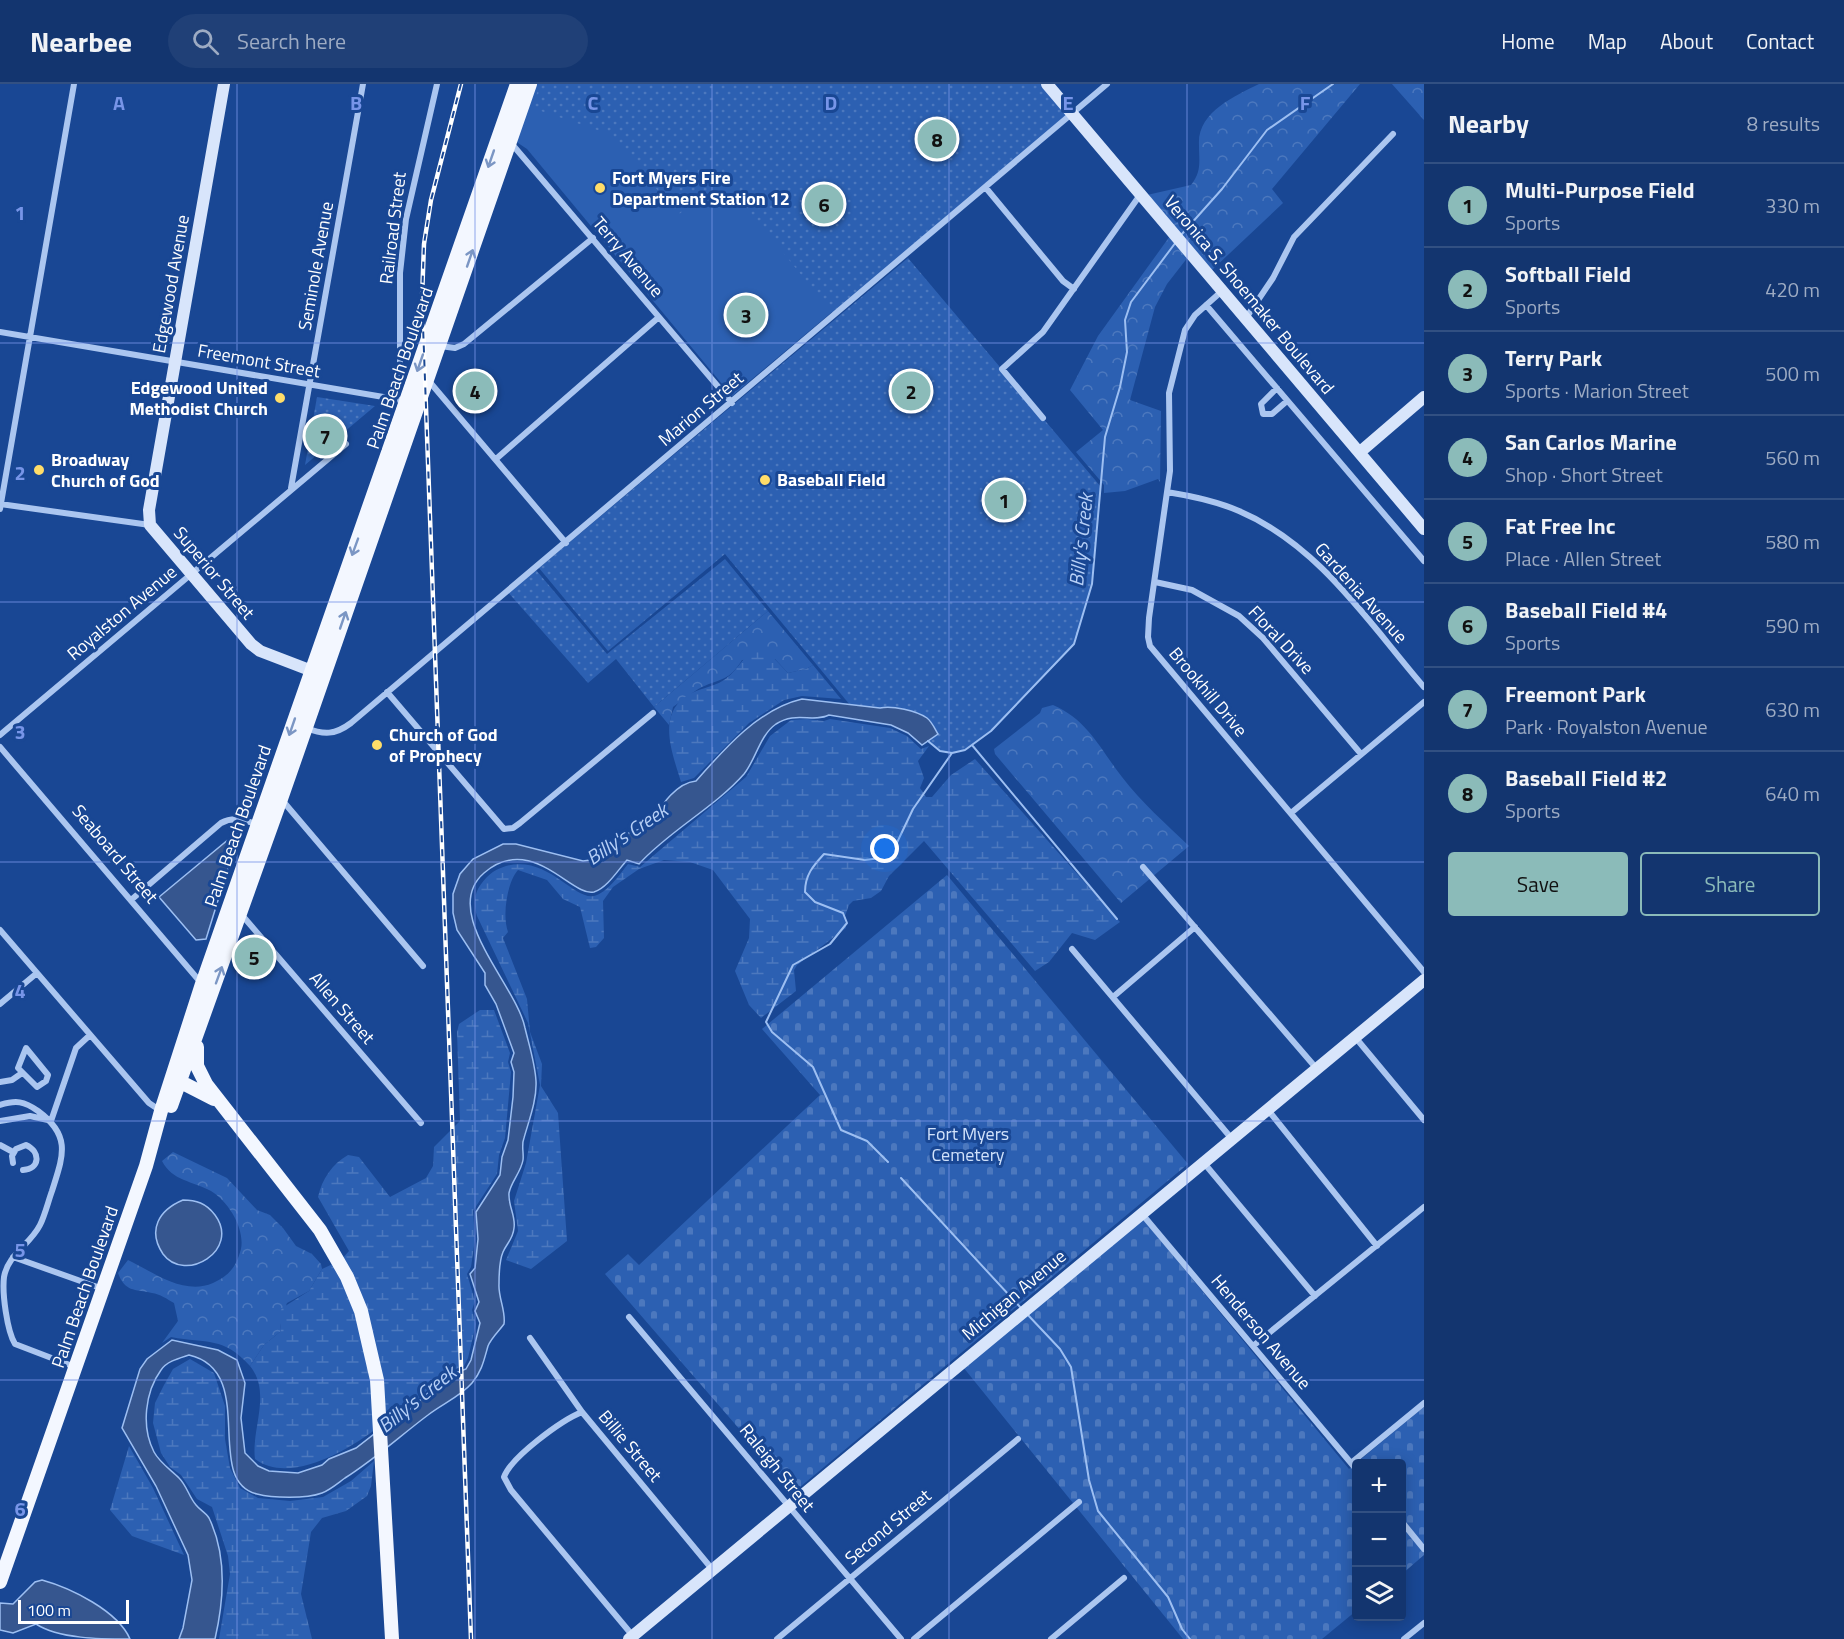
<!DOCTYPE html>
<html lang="en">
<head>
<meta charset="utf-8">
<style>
  body { margin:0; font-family:"Titillium Web",sans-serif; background:#204077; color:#f1f3f6 }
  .controls { position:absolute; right:18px; bottom:18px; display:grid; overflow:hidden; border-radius:6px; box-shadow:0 3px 15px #0003 }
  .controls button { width:54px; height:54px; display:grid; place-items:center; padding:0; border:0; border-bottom:2px solid #325082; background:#13356f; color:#f1f3f6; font:30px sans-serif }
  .scale { position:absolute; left:18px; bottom:15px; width:111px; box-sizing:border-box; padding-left:6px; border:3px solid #fff; border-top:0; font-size:16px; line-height:21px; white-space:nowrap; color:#fff; -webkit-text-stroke:4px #194794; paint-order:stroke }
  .you { position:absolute; left:885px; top:765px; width:21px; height:21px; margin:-15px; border:4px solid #fff; border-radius:50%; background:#1a73e8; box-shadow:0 0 0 9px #1a73e833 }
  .badge { display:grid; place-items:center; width:39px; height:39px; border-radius:50%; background:#8bbbb9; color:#111; font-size:20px; font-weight:700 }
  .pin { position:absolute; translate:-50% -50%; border:3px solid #fff; box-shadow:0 2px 6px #0006 }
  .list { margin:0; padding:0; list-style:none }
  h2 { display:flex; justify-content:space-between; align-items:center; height:78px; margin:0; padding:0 24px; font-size:26px }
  h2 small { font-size:20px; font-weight:400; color:#9dabc3 }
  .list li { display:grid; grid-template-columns:39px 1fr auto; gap:18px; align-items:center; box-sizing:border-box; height:84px; padding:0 24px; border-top:2px solid #325082 }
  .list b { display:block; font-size:22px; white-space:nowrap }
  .list p { margin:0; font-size:20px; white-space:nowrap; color:#9dabc3 }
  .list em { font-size:20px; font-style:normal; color:#9dabc3 }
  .actions { display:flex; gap:12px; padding:18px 24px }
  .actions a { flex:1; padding:14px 0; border:2px solid #8bbbb9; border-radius:6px; text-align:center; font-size:21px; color:#8bbbb9 }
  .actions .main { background:#8bbbb9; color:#111 }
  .icon { flex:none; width:33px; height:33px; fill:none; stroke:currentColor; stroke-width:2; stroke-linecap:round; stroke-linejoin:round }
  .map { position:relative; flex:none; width:1424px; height:1555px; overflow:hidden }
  header { display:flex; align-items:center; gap:36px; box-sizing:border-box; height:84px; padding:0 30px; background:#13356f; border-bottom:2px solid #325082 }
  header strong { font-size:28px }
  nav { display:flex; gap:33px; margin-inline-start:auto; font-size:21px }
  .search { width:420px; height:54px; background:#204077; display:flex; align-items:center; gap:15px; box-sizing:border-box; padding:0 21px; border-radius:33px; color:#9dabc3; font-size:22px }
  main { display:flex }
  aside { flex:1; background:#13356f }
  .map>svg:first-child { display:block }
</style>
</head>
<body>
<header>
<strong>Nearbee</strong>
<div class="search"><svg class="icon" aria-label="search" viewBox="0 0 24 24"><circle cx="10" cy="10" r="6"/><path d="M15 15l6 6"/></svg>Search here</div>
<nav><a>Home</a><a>Map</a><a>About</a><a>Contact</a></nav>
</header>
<main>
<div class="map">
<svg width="1424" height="1555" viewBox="0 0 1424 1555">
  <defs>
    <pattern id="forest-crowns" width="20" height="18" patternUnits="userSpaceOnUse" patternTransform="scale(1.5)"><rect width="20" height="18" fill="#2c60b2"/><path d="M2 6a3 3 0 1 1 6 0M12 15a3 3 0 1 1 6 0" fill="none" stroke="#4c78be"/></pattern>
    <pattern id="wetland-marsh" width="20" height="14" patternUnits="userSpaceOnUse" patternTransform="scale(1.5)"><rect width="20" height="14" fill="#2c60b2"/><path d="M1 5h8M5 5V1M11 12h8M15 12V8" fill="none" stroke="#4c78be"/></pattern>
    <pattern id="cemetery-stones" width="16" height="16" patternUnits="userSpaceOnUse" patternTransform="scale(1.5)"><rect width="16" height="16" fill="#2c60b2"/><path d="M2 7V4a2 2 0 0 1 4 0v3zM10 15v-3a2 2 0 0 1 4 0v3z" fill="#4c78be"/></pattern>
    <pattern id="park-dots" width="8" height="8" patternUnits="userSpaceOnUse" patternTransform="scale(1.5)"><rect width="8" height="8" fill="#2c60b2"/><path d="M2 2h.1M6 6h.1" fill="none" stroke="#4c78be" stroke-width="1.8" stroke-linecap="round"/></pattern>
  </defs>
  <rect width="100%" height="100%" fill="#194794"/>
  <path fill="#2c60b2" d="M531 0H1035L1063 34 732 312 527 65 512 55Z"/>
  <path fill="url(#forest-crowns)" d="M1259 0H1360L1272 105 1283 119 1212 186 1147 111 1191 101C1202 87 1199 77 1199 61 1197 28 1235 12 1259 0Z
    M1392 0H1424V36L1423 35Z
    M1170 152 1188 173 1167 200 1155 223 1130 316 1161 327 1160 398 1158 395 1125 407 1104 409V401L1076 368 1103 346 1070 306 1098 252Z
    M768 527 813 581 806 585 788 589 775 575 742 576C729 597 722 594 702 603 692 608 682 617 673 623L669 641 654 623Z
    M1053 621C1088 636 1100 665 1122 693 1141 718 1166 740 1189 762L1121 819 995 670 994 665 1040 629 1042 624Z
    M173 1068 227 1094 257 1126 270 1131 283 1144 296 1162 312 1170 321 1180 322 1185 309 1207 287 1219 280 1238 281 1247 264 1261 250 1282C223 1252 208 1260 171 1253L162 1259 178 1237 174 1219C167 1215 160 1210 152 1209 134 1205 125 1208 118 1189L128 1176C153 1188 184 1212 213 1199 230 1191 236 1183 241 1165 245 1145 229 1118 211 1107 193 1097 172 1097 162 1077Z"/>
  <path fill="url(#wetland-marsh)" d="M757 565 767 567 788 589 806 585 813 581 841 615 802 612 784 616 749 639 694 694 681 698C673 671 657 633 685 613 697 604 712 604 724 596 738 587 742 572 757 565Z
    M807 635 824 637 830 635 890 644 907 652 921 665 929 662 918 677 924 694 920 704 926 713H932L951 691 975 675 1120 838 1095 856 1072 849 1049 878 1035 887 924 757 889 792 881 807 871 814 853 817 849 821 845 832 846 844 797 881 794 886 796 907 761 934 749 921 735 887 749 854 750 835 713 786 690 778 664 776 639 785 613 803 603 817 604 854 596 863 590 864 580 823 563 815 547 796 518 786C507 798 502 832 508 848L503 854 527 915 530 948 542 980 541 1002 558 1029 567 1157 531 1185 506 1176 518 1147 514 1117 526 1079 540 1001 528 939 477 832C474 823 474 813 478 805 485 793 493 786 506 782 548 771 573 816 594 812 607 809 620 790 628 780L640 783 746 693 770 652 791 636Z
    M480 926H494L510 969 508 978 511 988 505 1054 499 1071 497 1090 473 1127 475 1155 471 1183 467 1190 475 1217 472 1226 476 1240 468 1274 464 1282C432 1291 415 1327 385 1340L342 1175 349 1167 318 1113C322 1095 332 1080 348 1071L359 1073 390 1113 426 1094 433 1082 434 1063 460 1037 457 948 459 940Z
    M335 1179 344 1195 368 1266 377 1344C349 1366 289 1401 255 1375 251 1345 272 1309 250 1282L264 1261 281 1247 279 1231 282 1224 309 1207 322 1185Z
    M190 1275 214 1289 225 1322V1355L230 1384 240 1404 258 1414 290 1417 323 1413 351 1397 374 1377 371 1402 367 1412 346 1427 322 1434 311 1448 301 1510 312 1555H219L230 1490 228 1472 212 1423 197 1415 181 1391 170 1383 161 1369 153 1339 155 1319 164 1301 173 1285Z
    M129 1362 153 1404 184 1471 132 1452 110 1426Z"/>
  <path fill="url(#cemetery-stones)" d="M947 791 1188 1080 794 1408 605 1190 628 1170 639 1181 820 1011 762 945Z
    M1142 1134 1349 1385 1424 1323V1471L1402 1490V1380H1356V1527L1322 1555H1183L963 1283Z"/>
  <path fill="url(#park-dots)" d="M540 0H1042L1069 32 834 231 723 95 678 131 612 51 532 24Z
    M908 174 1101 403 1092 500 1074 560 991 647 965 666 952 669 940 667 913 643 860 633 725 470 608 567 539 484Z
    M317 313 375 322 305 381Z
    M725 475 768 527 654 623 616 575 588 599 507 507 536 486 607 570Z"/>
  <path fill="#36568f" stroke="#9dbff2" stroke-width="1.5" d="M802 615 880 624C892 621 917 627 927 634 932 638 935 645 938 650L922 661 908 649 891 641 829 631C813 639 796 627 776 640 760 651 756 675 744 690 715 723 669 747 639 780L627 776C618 786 607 804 594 808 572 814 532 748 484 789 439 828 517 902 525 944 529 961 535 979 536 997 537 1016 529 1036 524 1054 521 1061 524 1069 523 1076 521 1088 511 1098 509 1109 508 1122 516 1132 514 1144 513 1155 507 1159 503 1168 500 1175 499 1192 499 1200 498 1213 506 1227 504 1240 499 1247 491 1254 488 1262 484 1276 482 1287 472 1299 461 1312 442 1320 428 1331 400 1352 375 1375 345 1394 338 1399 330 1406 322 1409 306 1415 272 1414 257 1410 202 1397 259 1287 189 1271 180 1274 167 1277 161 1286 145 1308 141 1343 154 1368 160 1379 171 1386 179 1394 187 1402 189 1413 196 1421 200 1426 206 1429 209 1434 227 1471 224 1516 215 1555H179L183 1544 192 1496 188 1471 156 1402 122 1344 140 1285 147 1275 172 1256 218 1266 237 1276 245 1299 241 1334 245 1369 258 1382 269 1387 298 1389 322 1381 329 1375 356 1364 382 1344 397 1337 446 1293 466 1285 471 1276 480 1239 475 1227 479 1218 470 1190 475 1184 478 1155 476 1128 500 1091 502 1073 508 1056 513 1013 514 988 511 978 514 969 496 920 485 901V889L457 846 453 829V810L460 790 473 775 503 760H516L583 777 598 775C604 770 608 763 613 757 623 747 645 748 653 735 662 721 676 699 696 697 725 664 759 625 802 615Z
    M229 755H237L206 855 196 856 159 813Z
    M183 1116C196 1116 206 1119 215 1131 241 1166 185 1200 163 1170 147 1146 159 1126 183 1116Z
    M42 1496C71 1504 118 1527 130 1555 101 1555 59 1555 36 1540L13 1549 0 1546V1519L13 1520 35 1498Z"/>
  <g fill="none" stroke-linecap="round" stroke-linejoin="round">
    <path stroke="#9dbff2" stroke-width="2" d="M1181 151 1222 105 1267 46 1333 0
      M928 657 940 667 952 669 965 666 991 647 1074 560 1092 500 1105 353 1120 303 1127 268 1125 236 1131 218 1176 158
      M972 661 1117 835
      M888 1078 867 1057 841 1046 813 983 772 948 766 938 793 881 830 860 847 839 843 829 815 818 805 808C805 791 813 782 824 770L865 776 881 774 892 769 913 725 952 669
      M901 1094 1021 1224
      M1027 1230 1060 1265 1071 1283 1089 1396 1098 1427 1168 1513 1182 1545 1190 1555"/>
    <path stroke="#abc6f0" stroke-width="6" d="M511 59 732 319
      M986 104 1063 197 1074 205
      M1222 207 1195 231 1185 246 1169 309 1170 387 1149 534 1148 553 1150 562 1424 888
      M1206 221 1424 477
      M1246 234 1273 194 1294 153 1393 50
      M0 248 407 317
      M440 262 455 264 464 260 593 154
      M400 294V189L406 135 437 0
      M428 296 566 459
      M1277 304 1261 320 1263 330H1272L1287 317
      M1043 334 1002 285 1043 248 1140 111
      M496 375 659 233
      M291 404 363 0
      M1167 408C1192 412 1216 417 1239 427 1319 461 1369 539 1424 603
      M0 420 150 441
      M0 425 74 0
      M1155 498 1192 506 1239 532 1263 554 1361 670
      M387 608 504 745 513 744 520 739 653 629
      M306 644C324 651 335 651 351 639L1107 0
      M0 651 346 360
      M0 663 202 900
      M282 716 423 882
      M1291 729 1424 618
      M1143 783 1317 985
      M131 816 221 739C234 732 245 736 258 741
      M241 830 421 1039
      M0 846 149 1019 161 1027
      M1072 865 1232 1055
      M1113 913 1195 843
      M0 920 37 889
      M1355 953 1424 1036
      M26 964 48 991 46 997 37 1003 18 984Z
      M0 998 12 996 22 989
      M0 1021C16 1016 24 1017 38 1027 72 1052 63 1072 52 1107 48 1118 45 1131 40 1141 30 1161 8 1170 4 1193 2 1209 7 1247 15 1260L75 1283
      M1268 1026 1377 1162
      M0 1037 30 1032 48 1036
      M51 1037 76 964 90 951
      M0 1061 13 1068
      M13 1079 12 1072 16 1065 26 1061C41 1068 40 1085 23 1086
      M1204 1079 1315 1212
      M1142 1130 1356 1385
      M13 1173 103 1205
      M629 1233 901 1555
      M530 1254 582 1328 712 1485
      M1253 1262 1424 1123
      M582 1328C562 1336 511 1373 504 1393L511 1406 633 1552
      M1351 1379 1424 1319
      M1402 1438 1424 1465
      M777 1555 1018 1355
      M914 1555 1079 1418
      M1051 1555 1124 1494
      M1404 1555 1424 1539"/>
    <path stroke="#d8e5fb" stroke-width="12" d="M224 0 149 426 150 441 251 560 260 567 320 590
      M1047 0 1424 445
      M1360 368 1424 313
      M629 1555 1424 896"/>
    <path stroke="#f3f7ff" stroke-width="14" d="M197 963V982L206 1000 320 1146 347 1193 361 1227 377 1296 392 1555
      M175 995 214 1015
      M171 1022 281 715 530 0
      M0 1498 146 1082 161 1027 202 900 517 0"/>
    <g stroke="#fff" stroke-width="4.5">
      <path id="rail" d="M461 0 431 116 424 160 422 214 471 1555"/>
    </g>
    <use href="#rail" stroke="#194794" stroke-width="2" stroke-dasharray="7" stroke-linecap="butt"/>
  </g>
  <defs><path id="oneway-shaft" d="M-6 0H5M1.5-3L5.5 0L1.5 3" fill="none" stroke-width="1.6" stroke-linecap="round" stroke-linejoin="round" transform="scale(1.5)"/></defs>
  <g stroke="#7b96c4">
    <use href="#oneway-shaft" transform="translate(491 75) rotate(109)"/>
    <use href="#oneway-shaft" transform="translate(470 174) rotate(-71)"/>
    <use href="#oneway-shaft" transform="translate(420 279) rotate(109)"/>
    <use href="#oneway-shaft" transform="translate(355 463) rotate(110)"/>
    <use href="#oneway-shaft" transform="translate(343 536) rotate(-71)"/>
    <use href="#oneway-shaft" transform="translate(292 643) rotate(109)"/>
    <use href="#oneway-shaft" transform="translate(219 891) rotate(-70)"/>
  </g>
  <path fill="none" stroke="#7795e8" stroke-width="1.5" stroke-opacity="0.55" d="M237 0V1555M475 0V1555M712 0V1555M949 0V1555M1187 0V1555M0 259H1424M0 518H1424M0 778H1424M0 1037H1424M0 1296H1424"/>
  <g fill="#ffdd69" stroke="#194794" stroke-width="2">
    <circle cx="600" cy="104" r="6"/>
    <circle cx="280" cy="314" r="6"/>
    <circle cx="39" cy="386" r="6"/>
    <circle cx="765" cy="396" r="6"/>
    <circle cx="377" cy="661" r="6"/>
  </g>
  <g text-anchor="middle" stroke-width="6" stroke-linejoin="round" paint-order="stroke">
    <g font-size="18" font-weight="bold" fill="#fff" stroke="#194794" text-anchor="start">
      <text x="612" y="100">Fort Myers Fire<tspan x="612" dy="21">Department Station 12</tspan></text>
      <text x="268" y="310" text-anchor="end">Edgewood United<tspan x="268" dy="21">Methodist Church</tspan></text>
      <text x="51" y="382">Broadway<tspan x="51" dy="21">Church of God</tspan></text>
      <text x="777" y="402">Baseball Field</text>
      <text x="389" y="657">Church of God<tspan x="389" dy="21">of Prophecy</tspan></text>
    </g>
    <g font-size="18" fill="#fff" stroke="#194794">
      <text transform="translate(393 144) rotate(-83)" y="6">Railroad Street</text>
      <text transform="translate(628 173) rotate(50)" y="6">Terry Avenue</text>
      <text transform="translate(316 182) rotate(-80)" y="6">Seminole Avenue</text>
      <text transform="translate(171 200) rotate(-80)" y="6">Edgewood Avenue</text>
      <text transform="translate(1249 211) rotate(50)" y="6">Veronica S. Shoemaker Boulevard</text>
      <text transform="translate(259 277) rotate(10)" y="6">Freemont Street</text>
      <text transform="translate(400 284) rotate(-71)" y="6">Palm Beach Boulevard</text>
      <text transform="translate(701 325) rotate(-40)" y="6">Marion Street</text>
      <text transform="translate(214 489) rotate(50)" y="6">Superior Street</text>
      <text transform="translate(1361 509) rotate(48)" y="6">Gardenia Avenue</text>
      <text transform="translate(122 529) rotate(-40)" y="6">Royalston Avenue</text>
      <text transform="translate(1281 556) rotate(47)" y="6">Floral Drive</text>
      <text transform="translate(1208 608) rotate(50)" y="6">Brookhill Drive</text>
      <text transform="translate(238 742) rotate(-71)" y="6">Palm Beach Boulevard</text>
      <text transform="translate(115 770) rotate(50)" y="6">Seaboard Street</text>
      <text transform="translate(342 924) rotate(49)" y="6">Allen Street</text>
      <text transform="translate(85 1203) rotate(-71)" y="6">Palm Beach Boulevard</text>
      <text transform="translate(1014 1211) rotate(-40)" y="6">Michigan Avenue</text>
      <text transform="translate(1261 1248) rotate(50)" y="6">Henderson Avenue</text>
      <text transform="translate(630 1362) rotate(50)" y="6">Billie Street</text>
      <text transform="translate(777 1384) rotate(51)" y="6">Raleigh Street</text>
      <text transform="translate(888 1443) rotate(-40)" y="6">Second Street</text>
    </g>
    <g font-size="18" fill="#d1e2fb" stroke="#194794">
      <text x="968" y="1056">Fort Myers<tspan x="968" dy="21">Cemetery</tspan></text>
    </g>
    <g font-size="20" font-style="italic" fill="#b7d0f7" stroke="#194794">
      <text transform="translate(1081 456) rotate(-84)" y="7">Billy's Creek</text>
      <text transform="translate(627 750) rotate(-34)" y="7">Billy's Creek</text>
      <text transform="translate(417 1315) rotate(-39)" y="7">Billy's Creek</text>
    </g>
  </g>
  <g font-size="20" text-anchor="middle" font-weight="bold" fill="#7795e8" stroke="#194794" stroke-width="6" stroke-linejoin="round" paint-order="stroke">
    <text x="119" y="26">A</text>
    <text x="356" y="26">B</text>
    <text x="593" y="26">C</text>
    <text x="831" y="26">D</text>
    <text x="1068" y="26">E</text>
    <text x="1305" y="26">F</text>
    <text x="20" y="136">1</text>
    <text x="20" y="396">2</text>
    <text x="20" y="655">3</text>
    <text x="20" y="914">4</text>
    <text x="20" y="1173">5</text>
    <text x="20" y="1432">6</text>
  </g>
</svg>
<div class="controls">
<button>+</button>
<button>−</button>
<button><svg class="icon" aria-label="layers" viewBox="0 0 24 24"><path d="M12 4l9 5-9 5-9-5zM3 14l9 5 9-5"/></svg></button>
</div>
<div class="scale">100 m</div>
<div class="you"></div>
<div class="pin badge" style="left:1004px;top:416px">1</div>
<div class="pin badge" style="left:911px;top:307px">2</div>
<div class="pin badge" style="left:746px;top:231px">3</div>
<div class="pin badge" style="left:475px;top:307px">4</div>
<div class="pin badge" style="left:254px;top:873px">5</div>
<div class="pin badge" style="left:824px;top:120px">6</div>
<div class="pin badge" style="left:325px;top:352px">7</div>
<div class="pin badge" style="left:937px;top:55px">8</div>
</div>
<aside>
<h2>Nearby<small>8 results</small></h2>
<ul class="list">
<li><span class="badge">1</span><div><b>Multi-Purpose Field</b><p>Sports</p></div><em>330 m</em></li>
<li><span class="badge">2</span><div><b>Softball Field</b><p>Sports</p></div><em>420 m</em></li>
<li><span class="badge">3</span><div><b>Terry Park</b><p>Sports · Marion Street</p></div><em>500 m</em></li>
<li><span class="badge">4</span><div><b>San Carlos Marine</b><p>Shop · Short Street</p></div><em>560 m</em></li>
<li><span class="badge">5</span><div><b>Fat Free Inc</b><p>Place · Allen Street</p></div><em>580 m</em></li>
<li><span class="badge">6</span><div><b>Baseball Field #4</b><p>Sports</p></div><em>590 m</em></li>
<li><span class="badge">7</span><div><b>Freemont Park</b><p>Park · Royalston Avenue</p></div><em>630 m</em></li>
<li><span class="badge">8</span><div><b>Baseball Field #2</b><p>Sports</p></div><em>640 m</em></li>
</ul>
<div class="actions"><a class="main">Save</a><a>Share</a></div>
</aside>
</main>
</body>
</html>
